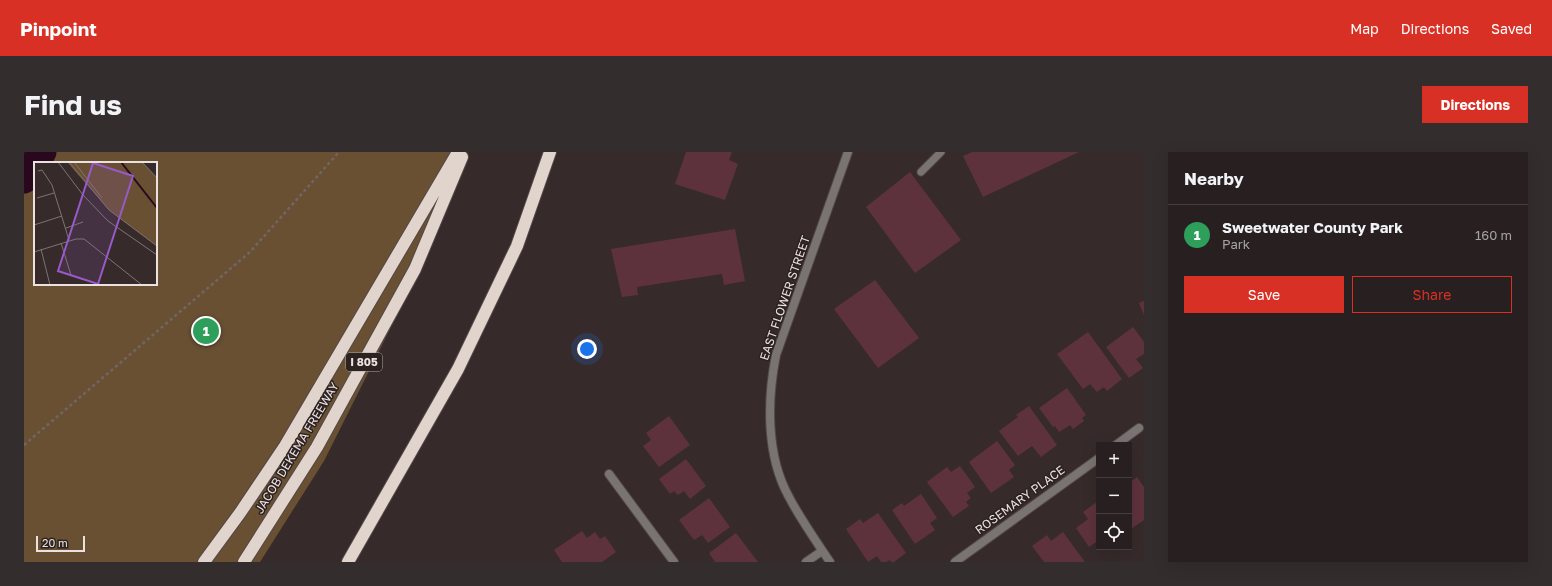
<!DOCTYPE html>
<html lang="en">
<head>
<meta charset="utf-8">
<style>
  body { margin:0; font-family:"Golos Text",sans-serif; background:#342d2d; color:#f1f3f6 }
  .controls { position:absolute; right:12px; bottom:12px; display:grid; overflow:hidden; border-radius:0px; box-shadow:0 4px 16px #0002 }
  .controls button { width:36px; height:36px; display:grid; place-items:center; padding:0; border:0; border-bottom:1px solid #443e3e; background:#282020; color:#f1f3f6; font:20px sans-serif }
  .scale { position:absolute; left:12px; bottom:10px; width:49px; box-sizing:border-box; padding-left:4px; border:2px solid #eae2e1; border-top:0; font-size:11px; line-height:14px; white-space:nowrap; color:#eae2e1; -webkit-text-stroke:3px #2c2220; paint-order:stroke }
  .you { position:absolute; left:563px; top:197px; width:14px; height:14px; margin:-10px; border:3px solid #fff; border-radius:50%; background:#1a73e8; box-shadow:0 0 0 6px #1a73e833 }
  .badge { display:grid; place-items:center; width:26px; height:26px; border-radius:50%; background:#d93025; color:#fff; font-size:13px; font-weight:700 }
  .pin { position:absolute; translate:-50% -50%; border:2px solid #fff; box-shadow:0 1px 4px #0006 }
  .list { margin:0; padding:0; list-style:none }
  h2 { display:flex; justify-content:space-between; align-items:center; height:52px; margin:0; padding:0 16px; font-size:17px }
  h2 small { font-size:13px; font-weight:400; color:#a5a3a5 }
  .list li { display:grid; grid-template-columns:26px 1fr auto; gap:12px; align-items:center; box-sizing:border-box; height:60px; padding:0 16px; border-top:1px solid #443e3e }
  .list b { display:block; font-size:15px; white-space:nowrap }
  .list p { margin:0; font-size:13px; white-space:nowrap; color:#a5a3a5 }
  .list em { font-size:13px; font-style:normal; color:#a5a3a5 }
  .actions { display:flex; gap:8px; padding:12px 16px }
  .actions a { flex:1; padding:9px 0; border:1px solid #d93025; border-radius:0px; text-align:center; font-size:14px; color:#d93025 }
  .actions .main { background:#d93025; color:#fff }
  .icon { flex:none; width:22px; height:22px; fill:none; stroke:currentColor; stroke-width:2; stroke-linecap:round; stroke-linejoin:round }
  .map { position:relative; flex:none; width:1120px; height:410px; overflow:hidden; border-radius:0px }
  header { display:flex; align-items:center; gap:24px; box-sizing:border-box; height:56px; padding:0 20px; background:#d93025; color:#fff }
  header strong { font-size:19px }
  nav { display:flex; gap:22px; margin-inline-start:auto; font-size:14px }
  .intro { display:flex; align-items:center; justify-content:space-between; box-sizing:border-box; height:96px; padding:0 24px }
  h1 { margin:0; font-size:28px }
  .button { padding:10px 18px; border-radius:0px; background:#d93025; color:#fff; font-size:14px; font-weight:700 }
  main { display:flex; gap:24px; padding:0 24px }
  aside { flex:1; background:#282020; border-radius:0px; box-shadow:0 4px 16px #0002 }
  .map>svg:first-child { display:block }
</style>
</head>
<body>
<header>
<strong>Pinpoint</strong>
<nav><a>Map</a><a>Directions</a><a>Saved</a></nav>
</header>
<div class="intro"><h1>Find us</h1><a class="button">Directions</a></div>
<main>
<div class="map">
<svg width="1120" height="410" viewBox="0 0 1120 410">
  <rect width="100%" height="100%" fill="#362b2a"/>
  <path fill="#695033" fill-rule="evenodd" d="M0 0H442L396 117 300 309 236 410H0ZM11 11H132V132H11Z"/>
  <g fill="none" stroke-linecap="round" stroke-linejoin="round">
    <path stroke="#29071d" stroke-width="29" d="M0 27 18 0"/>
  </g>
  <path fill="#5e323c" d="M662 0H708L705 8 714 12 701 48 651 32Z
    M948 0H1055L959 45 939 4Z
    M886 20 937 88 891 121 842 55Z
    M711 77 721 129 700 133 698 122 613 135 614 143 598 145 587 97Z
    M851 128 895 186 854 216 810 157Z
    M1120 149V163L1115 151Z
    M1109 175 1120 190V202L1112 207 1119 216 1105 226 1082 195Z
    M1064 180 1098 227 1083 239 1080 235 1073 240 1066 232 1059 237 1033 202Z
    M1043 236 1062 263 1058 266 1060 269 1049 277 1046 273 1035 280 1031 274 1029 275 1015 256Z
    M1005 254 1033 293 1017 305 1008 294 994 304 975 279 994 265 992 263Z
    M645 264 666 293 635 315 619 294 627 288 622 281Z
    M973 289 991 313 985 318 990 325 967 341 945 310Z
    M662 307 682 334 666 347 660 339 654 343 650 339 646 342 635 327Z
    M936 314 951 335 943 341 947 346 942 350 945 354 929 365 903 330 923 315 927 320Z
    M1113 325 1120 335V368L1107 377 1105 374V331Z
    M897 342 913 366 906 371 911 378 891 392 868 358 878 351 880 354Z
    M685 346 706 375 684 391 678 383 670 388 655 368Z
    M1074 349 1075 388 1065 395 1052 376 1064 367 1059 360Z
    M854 361 882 401 870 410H867L866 408 862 410H857L853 404 844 410 822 377 836 367 839 371Z
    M558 379 563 386 571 380 576 387 581 384 592 400 578 410H538L530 398Z
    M1039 380 1061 410H1020L1008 394 1023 383 1027 389Z
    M712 381 734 410H691L685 401Z"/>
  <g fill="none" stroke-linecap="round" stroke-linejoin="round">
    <g stroke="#534847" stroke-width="9">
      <path id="service" d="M897 20 917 0"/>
    </g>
    <g stroke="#534847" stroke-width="10">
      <path id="minor" d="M1092 293 1115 276
        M585 322 650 410
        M782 410 798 399
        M931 410 1075 306"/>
    </g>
    <g stroke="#534847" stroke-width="10">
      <path id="tertiary" d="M806 410C792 389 777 368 765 345 742 304 743 248 752 203L824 0"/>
    </g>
    <g stroke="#534847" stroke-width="14">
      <path id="motorway" d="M180 410 216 361 261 294 434 0
        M220 410 293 295 391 117 438 5
        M324 410 434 217 493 94 526 0"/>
    </g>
    <path stroke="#706665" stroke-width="2.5" stroke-dasharray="3 3" stroke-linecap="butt" d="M0 293 226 100 315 0"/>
    <use href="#service" stroke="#797471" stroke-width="7"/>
    <use href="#minor" stroke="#797471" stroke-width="8"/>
    <use href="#tertiary" stroke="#797471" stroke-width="8"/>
    <use href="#motorway" stroke="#e0d4cd" stroke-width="12"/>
  </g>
  <g text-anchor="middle" stroke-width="3" stroke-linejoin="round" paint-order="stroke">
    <rect fill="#2c2220" stroke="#b1a8a7" stroke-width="1" x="322" y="201" width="36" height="18" rx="3"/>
    <g font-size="11" font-weight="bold" fill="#eae2e1">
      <text x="340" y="214">I 805</text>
    </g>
    <g font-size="12" fill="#eae2e1" stroke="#2c2220">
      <text transform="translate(761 146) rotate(-71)" y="4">EAST FLOWER STREET</text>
      <text transform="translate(273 296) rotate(-59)" y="4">JACOB DEKEMA FREEWAY</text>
      <text transform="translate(996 348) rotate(-36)" y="4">ROSEMARY PLACE</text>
    </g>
  </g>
  <g transform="translate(10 10)">
    <rect width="123" height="123" fill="#362b2a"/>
    <path d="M33 0H108L123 16V84L75 48Z" fill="#695033"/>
    <path fill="none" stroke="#29071d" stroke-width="2" d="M87 0 123 46"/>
    <path fill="none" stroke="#7e7473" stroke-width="1" d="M24 0 49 33 74 59 123 93M35 0 75 48 123 84M40 0 68 36M108 0 123 16M4 9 8 8 18 23 35 78M3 36 20 31M0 63 28 54M32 66 49 60M27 81 37 113M7 87 16 123M0 90 42 77H50L108 123"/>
    <path fill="#975ac8" fill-opacity="0.15" stroke="#975ac8" stroke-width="2" d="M59 1 99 14 64 122 24 109Z"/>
    <rect width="123" height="123" fill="none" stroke="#eae2e1" stroke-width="2"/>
  </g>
</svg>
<div class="controls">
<button>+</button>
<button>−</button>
<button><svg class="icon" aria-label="locate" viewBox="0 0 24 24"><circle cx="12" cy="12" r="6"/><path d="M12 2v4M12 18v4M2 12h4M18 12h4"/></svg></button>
</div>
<div class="scale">20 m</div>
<div class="you"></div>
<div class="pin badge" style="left:182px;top:179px;background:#2e9e5b">1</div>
</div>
<aside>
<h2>Nearby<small></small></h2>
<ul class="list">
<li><span class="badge" style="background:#2e9e5b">1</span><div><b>Sweetwater County Park</b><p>Park</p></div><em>160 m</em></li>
</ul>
<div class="actions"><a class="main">Save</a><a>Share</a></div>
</aside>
</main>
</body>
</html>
